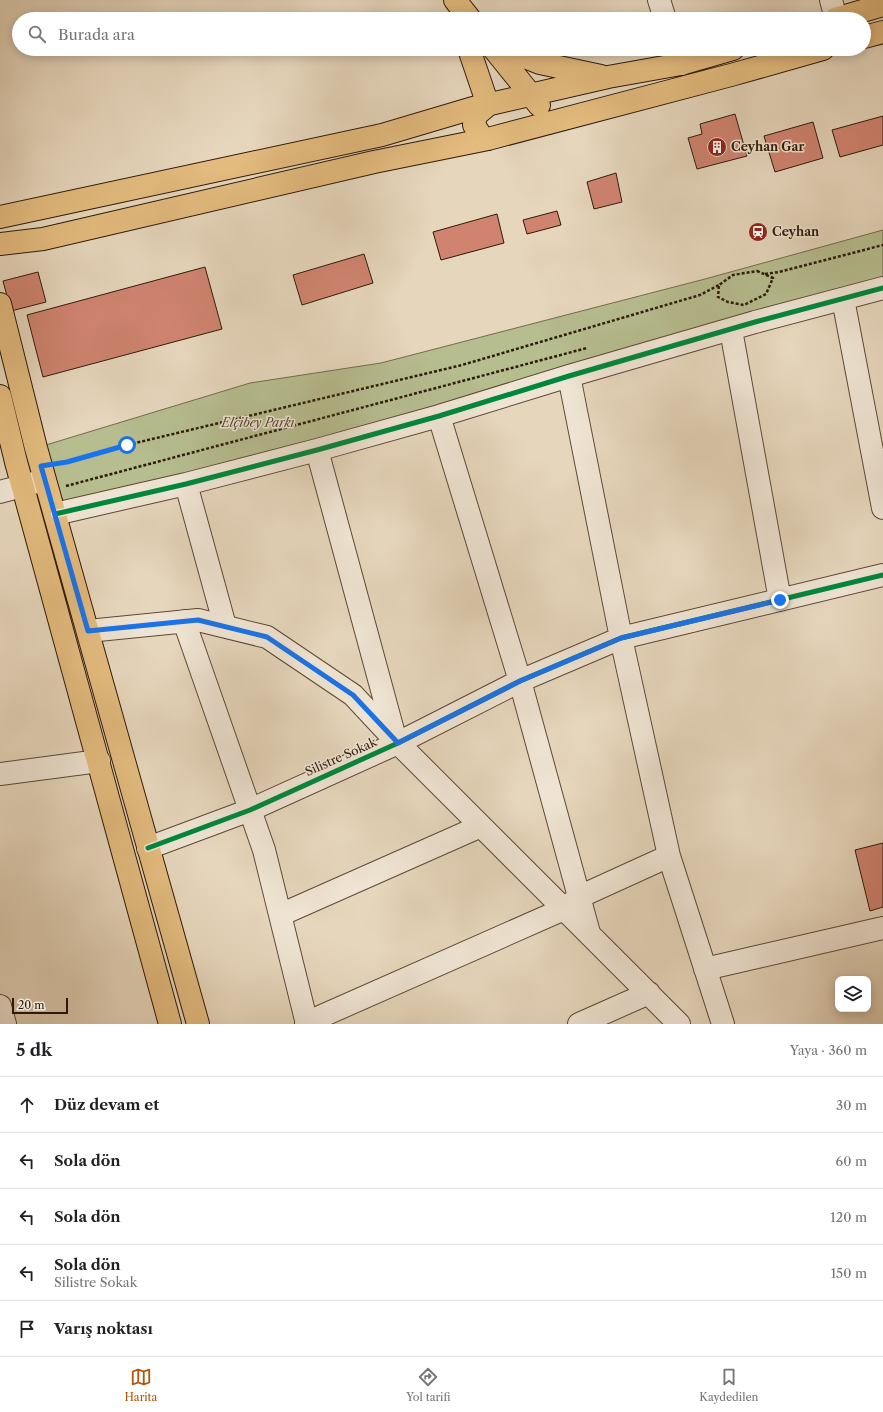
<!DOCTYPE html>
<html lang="tr">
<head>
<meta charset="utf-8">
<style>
  body { margin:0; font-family:"Libre Caslon Text",serif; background:#f2f2f2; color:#202124 }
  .controls { position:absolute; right:12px; bottom:12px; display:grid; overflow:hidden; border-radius:8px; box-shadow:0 2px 10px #0003 }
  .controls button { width:36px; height:36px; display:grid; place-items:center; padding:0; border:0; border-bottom:1px solid #e0e0e0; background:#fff; color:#202124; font:20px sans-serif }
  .scale { position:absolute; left:12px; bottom:10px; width:56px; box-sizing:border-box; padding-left:4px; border:2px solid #2e1a09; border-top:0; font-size:11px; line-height:14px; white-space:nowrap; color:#2e1a09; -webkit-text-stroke:3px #efe4d3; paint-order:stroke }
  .stop { position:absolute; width:12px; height:12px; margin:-9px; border:3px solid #1a73e8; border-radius:50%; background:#fff }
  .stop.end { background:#1a73e8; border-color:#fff; box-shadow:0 1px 4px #0008 }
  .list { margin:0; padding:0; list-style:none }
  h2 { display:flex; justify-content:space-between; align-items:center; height:52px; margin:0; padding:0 16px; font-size:17px }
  h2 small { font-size:13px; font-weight:400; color:#757577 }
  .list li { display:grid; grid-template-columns:26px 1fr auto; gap:12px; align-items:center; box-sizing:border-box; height:56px; padding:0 16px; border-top:1px solid #e0e0e0 }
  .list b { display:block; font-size:15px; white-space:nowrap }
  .list p { margin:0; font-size:13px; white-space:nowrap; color:#757577 }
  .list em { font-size:13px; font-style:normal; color:#757577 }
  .icon { flex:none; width:22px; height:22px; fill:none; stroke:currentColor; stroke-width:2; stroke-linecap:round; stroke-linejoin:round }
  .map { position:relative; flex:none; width:883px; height:1024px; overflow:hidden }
  .search { position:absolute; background:#fff; box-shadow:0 2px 10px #0003; left:12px; right:12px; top:12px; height:44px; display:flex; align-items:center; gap:10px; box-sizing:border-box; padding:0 14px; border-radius:22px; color:#757577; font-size:15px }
  .sheet { height:332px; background:#fff }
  nav { display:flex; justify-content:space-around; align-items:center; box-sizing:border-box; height:56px; border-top:1px solid #e0e0e0; background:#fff; font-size:11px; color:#757577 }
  nav a { display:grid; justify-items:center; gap:2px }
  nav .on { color:#b45309 }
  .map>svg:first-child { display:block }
</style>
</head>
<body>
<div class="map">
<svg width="883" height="1024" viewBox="0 0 883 1024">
  <rect width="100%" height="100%" fill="#e6d6bc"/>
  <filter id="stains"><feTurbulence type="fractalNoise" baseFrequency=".005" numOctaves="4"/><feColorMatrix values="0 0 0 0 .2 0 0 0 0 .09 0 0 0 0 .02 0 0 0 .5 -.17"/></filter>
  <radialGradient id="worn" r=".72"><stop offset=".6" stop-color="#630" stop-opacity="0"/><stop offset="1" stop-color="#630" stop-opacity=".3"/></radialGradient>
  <path fill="#b6bd8f" stroke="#726c4c" d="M883 230V288L55 514 36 448 250 383 381 363 705 279Z"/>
  <path fill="#d08470" stroke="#2e1a09" d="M735 114 747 156 697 169 688 138 702 134 700 124Z
    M883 116V145L840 157 832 130Z
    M813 122 823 158 775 172 764 136Z
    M616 173 622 202 594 209 587 182Z
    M557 211 561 225 527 234 523 220Z
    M497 214 504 243 441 260 433 232Z
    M364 254 373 283 302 305 293 275Z
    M205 267 222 329 43 377 27 315Z
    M38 272 46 302 11 311 3 281Z
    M883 843V907L870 911 855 850Z"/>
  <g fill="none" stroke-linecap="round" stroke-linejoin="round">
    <g stroke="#5c4936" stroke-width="24">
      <path id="minor" d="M659 0 665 19
        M831 0 836 19
        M676 49 681 64
        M843 299 883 508
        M731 330 780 600
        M569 376 621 638 669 856 723 1024
        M439 416 520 681 589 933
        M317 450 395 738
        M186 484 225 626
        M0 492 41 481
        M55 514 186 484 317 450 439 416 569 376 755 322 883 288
        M184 621 264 850 307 1024
        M88 631 198 620 267 637 353 695 395 740 679 1024
        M0 774 99 761
        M148 848 250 810 398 743 520 681 621 638 883 575
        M280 915 481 826
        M705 969 883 928
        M0 1006 5 1024
        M306 1023 564 909 579 897 669 856
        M579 1024 649 993"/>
    </g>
    <g stroke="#2e1a09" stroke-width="24">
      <path id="major" d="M455 0 470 19
        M835 19 883 5
        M864 37 883 32
        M469 49 488 105 476 115 474 125 481 136 488 139
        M494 49 539 105
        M505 49 540 63 601 76
        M0 217 382 135 473 108 608 77 681 64 733 49
        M0 244 43 239 374 162 488 139 731 75 823 49
        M0 304 36 448 198 1024
        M0 396 16 462 170 1024"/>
    </g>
    <path stroke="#2e1a09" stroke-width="2.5" stroke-dasharray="3 2" stroke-linecap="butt" d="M757 271 773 278 766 294 744 305 728 302 718 297 719 285 733 275Z
      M765 274 779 272 883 245
      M60 463 127 445 462 365 700 295 719 285
      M66 486 587 348"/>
    <use href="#minor" stroke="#efe4d3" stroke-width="22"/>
    <use href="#major" stroke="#e3bb7e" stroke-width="22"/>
    <g stroke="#efe4d3" stroke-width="8">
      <path id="cycleway" d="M55 514 186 484 317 450 439 416 569 376 755 322 883 288
        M148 848 250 810 398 743 520 681 621 638 883 575"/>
    </g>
    <use href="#cycleway" stroke="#00873e" stroke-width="5"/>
  </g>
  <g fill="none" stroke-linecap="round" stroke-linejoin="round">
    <path stroke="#1a73e8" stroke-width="5" d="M127 445 67 462 41 466 88 631 198 620 267 637 353 695 398 743 520 681 621 638 780 600"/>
  </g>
  <defs>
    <g id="building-disc" transform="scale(1)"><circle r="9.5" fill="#8f2418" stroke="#efe4d3"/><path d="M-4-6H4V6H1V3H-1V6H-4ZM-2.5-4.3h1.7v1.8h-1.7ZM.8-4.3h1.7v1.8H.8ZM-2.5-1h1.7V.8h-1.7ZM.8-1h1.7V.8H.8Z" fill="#fff"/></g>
    <g id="station-disc" transform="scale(1)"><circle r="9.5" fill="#8f2418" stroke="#efe4d3"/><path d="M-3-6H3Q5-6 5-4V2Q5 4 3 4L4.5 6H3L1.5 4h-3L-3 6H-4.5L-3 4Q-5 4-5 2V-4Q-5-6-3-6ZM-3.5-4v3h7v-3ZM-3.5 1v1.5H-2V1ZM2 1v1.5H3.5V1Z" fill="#fff"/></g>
  </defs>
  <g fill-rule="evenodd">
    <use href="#building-disc" x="717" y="147"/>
    <use href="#station-disc" x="758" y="232"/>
  </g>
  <g text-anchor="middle" stroke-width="3" stroke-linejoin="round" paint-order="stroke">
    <g font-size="12" font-weight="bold" fill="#2e1a09" stroke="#efe4d3" text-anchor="start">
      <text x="731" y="151">Ceyhan Gar</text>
      <text x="772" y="236">Ceyhan</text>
    </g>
    <g font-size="12" font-style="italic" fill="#574b31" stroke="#efe4d3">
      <text x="258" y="427">Elçibey Parkı</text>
    </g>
    <g font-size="12" fill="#2e1a09" stroke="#efe4d3">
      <text transform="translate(341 757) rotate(-24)" y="4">Silistre Sokak</text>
    </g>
  </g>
  <rect width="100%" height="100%" filter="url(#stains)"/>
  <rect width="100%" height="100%" fill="url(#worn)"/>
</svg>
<div class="controls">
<button><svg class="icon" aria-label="layers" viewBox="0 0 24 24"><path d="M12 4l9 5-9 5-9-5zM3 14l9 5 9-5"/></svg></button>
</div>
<div class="scale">20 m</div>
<div class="stop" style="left:127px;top:445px"></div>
<div class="stop end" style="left:780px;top:600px"></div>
<div class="search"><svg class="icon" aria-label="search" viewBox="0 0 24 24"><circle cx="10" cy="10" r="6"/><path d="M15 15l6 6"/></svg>Burada ara</div>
</div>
<section class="sheet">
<h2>5 dk<small>Yaya · 360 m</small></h2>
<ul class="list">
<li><svg class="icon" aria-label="ahead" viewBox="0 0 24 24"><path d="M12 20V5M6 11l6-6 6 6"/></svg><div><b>Düz devam et</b></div><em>30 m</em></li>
<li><svg class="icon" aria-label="left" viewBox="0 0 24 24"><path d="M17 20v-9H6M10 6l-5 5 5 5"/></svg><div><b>Sola dön</b></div><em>60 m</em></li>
<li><svg class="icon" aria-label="left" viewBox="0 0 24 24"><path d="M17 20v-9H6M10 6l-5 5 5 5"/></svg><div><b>Sola dön</b></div><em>120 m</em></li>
<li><svg class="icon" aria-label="left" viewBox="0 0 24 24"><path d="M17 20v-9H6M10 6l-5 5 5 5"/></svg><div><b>Sola dön</b><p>Silistre Sokak</p></div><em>150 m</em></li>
<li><svg class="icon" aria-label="arrive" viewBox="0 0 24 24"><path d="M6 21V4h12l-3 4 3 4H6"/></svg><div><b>Varış noktası</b></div></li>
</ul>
</section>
<nav>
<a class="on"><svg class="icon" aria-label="map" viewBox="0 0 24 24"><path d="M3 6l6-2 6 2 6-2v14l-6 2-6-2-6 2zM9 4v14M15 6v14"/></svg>Harita</a>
<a><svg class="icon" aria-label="directions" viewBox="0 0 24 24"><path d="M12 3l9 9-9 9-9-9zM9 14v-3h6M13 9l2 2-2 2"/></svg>Yol tarifi</a>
<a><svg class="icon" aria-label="saved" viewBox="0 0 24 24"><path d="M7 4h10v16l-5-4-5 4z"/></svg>Kaydedilen</a>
</nav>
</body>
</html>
